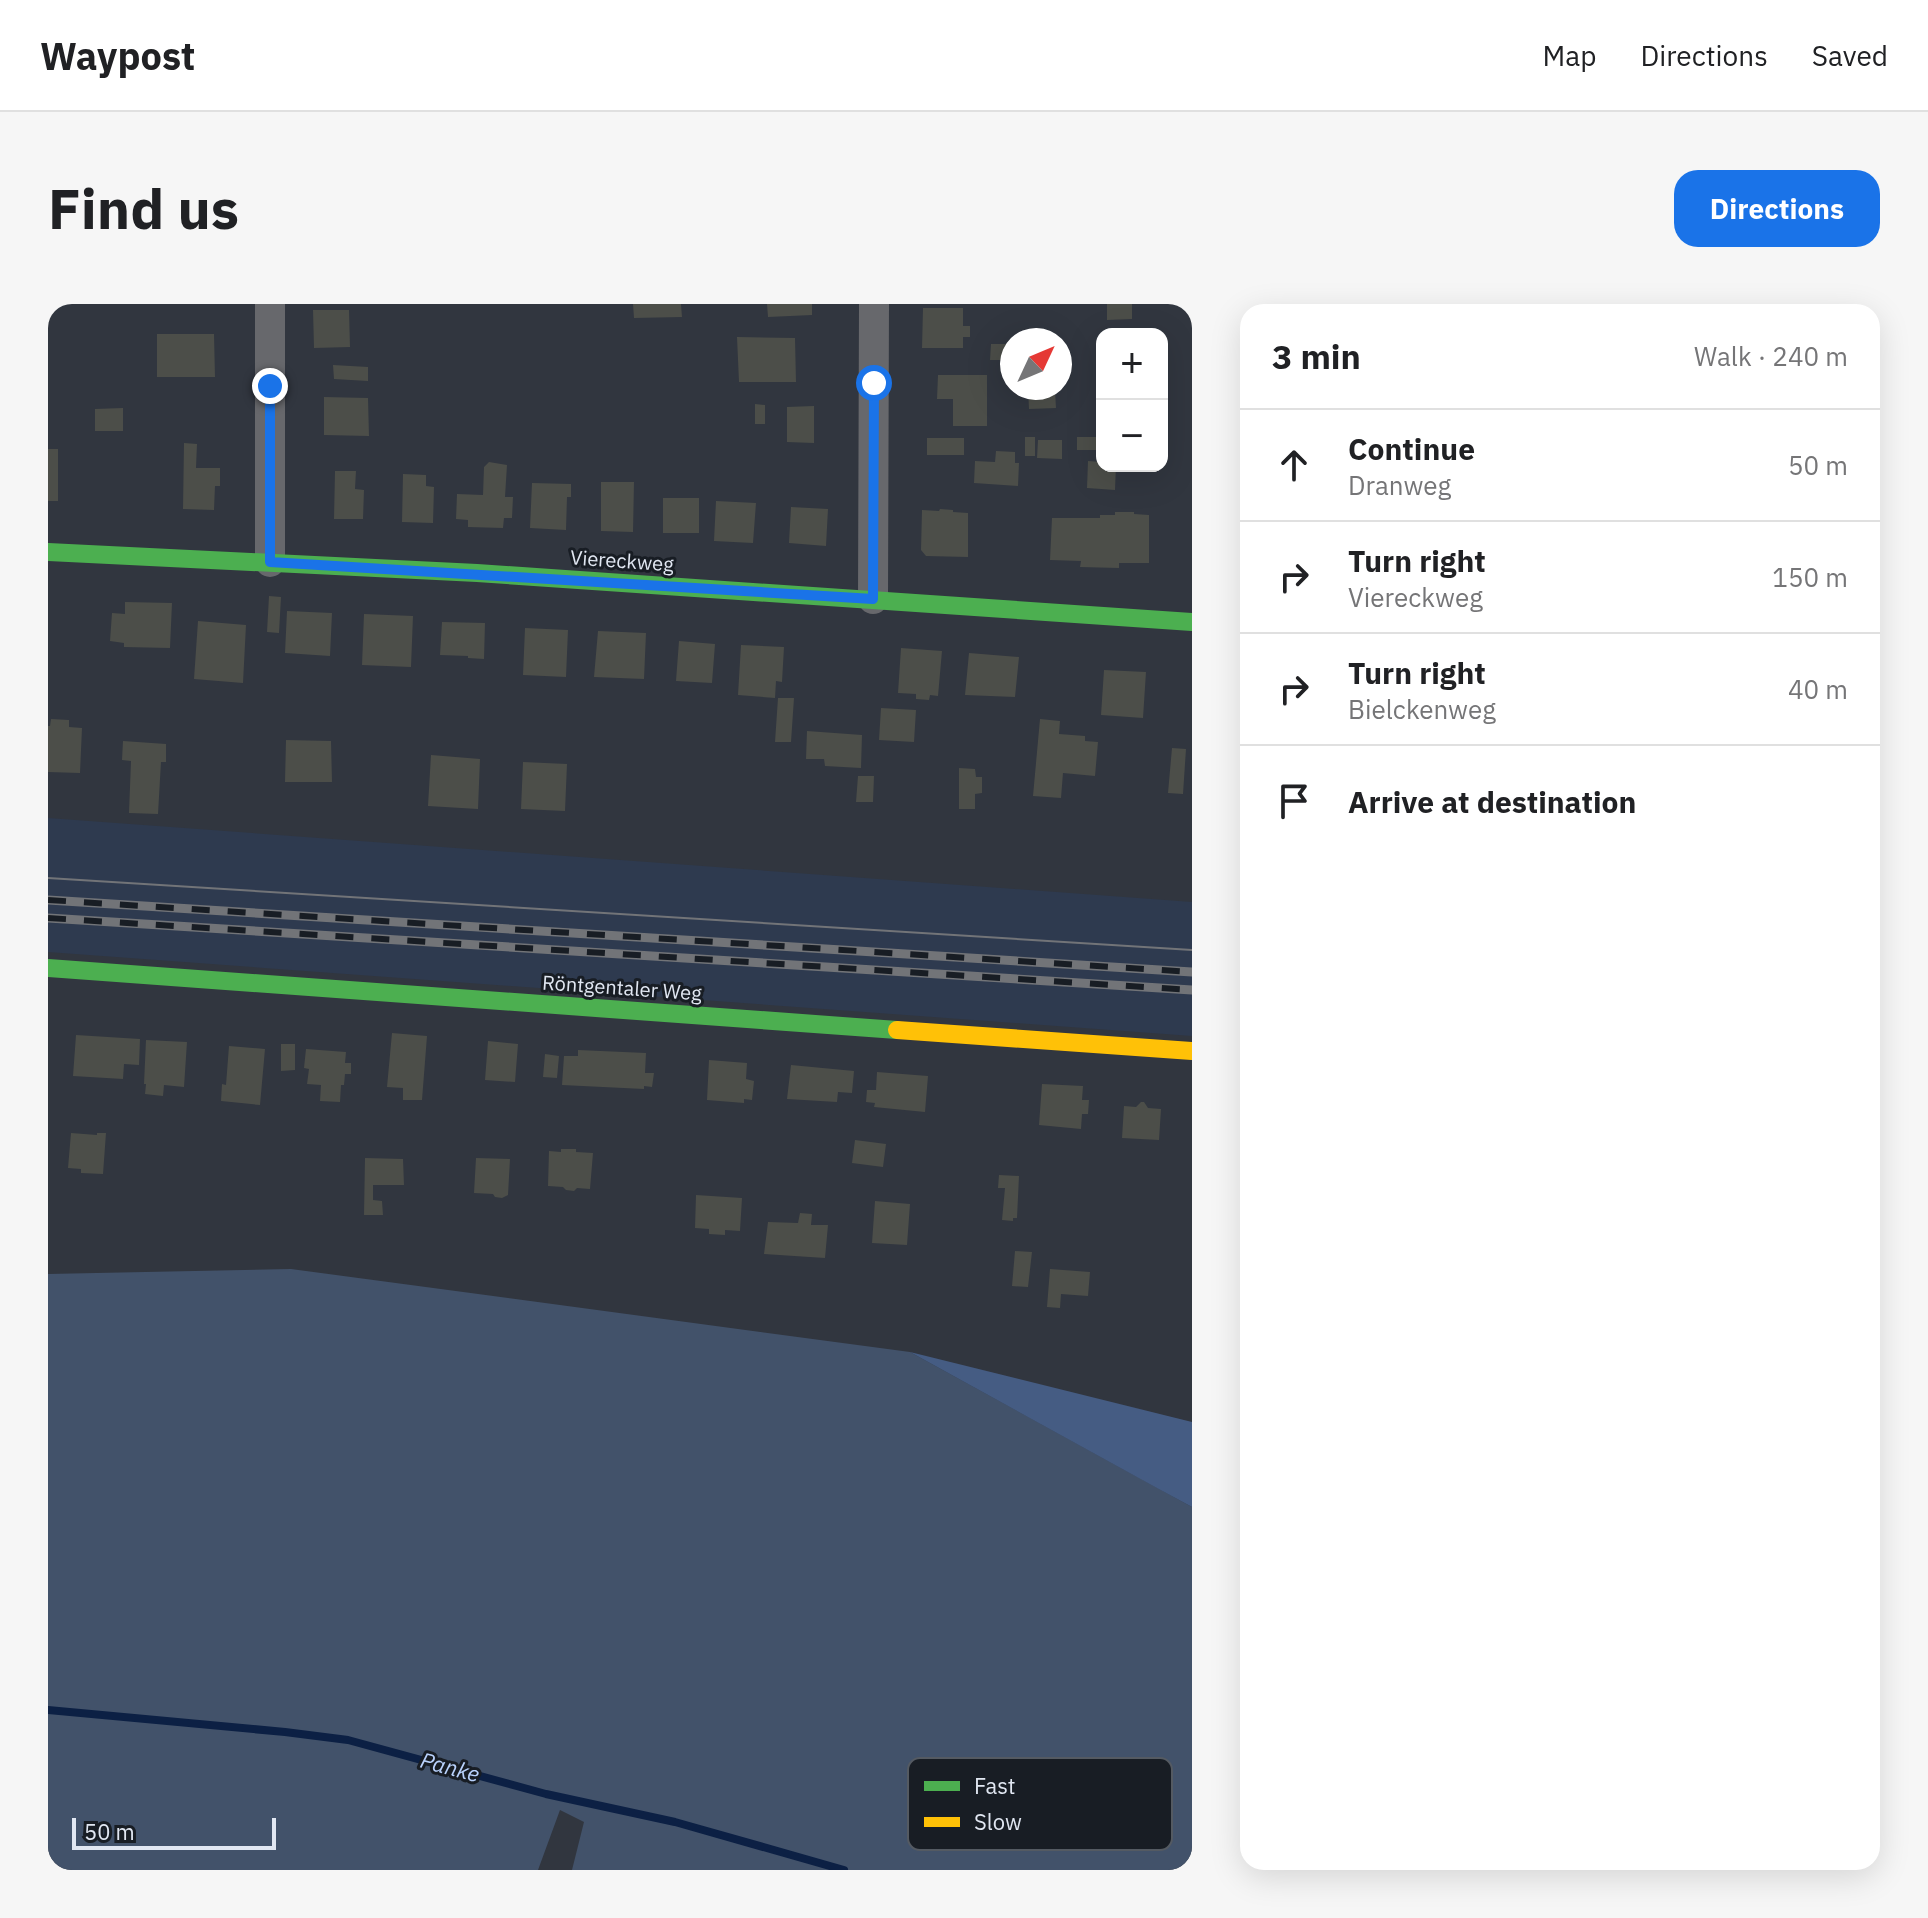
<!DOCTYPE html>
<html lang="en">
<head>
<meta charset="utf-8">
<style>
  body { margin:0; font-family:"IBM Plex Sans",sans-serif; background:#f6f6f6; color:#202124 }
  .controls { position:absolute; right:24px; top:24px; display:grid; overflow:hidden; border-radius:16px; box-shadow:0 8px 32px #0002 }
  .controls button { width:72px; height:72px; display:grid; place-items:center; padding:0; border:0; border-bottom:2px solid #e0e0e0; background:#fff; color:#202124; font:40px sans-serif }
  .compass { position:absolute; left:952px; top:24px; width:72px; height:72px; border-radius:50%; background:#fff; box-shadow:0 8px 32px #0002; rotate:46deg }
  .scale { position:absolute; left:24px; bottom:20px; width:204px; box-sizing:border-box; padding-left:8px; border:4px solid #e1e7f2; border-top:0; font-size:22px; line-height:28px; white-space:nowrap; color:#e1e7f2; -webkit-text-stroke:6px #181d24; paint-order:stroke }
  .stop { position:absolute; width:24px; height:24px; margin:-18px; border:6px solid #1a73e8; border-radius:50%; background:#fff }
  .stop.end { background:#1a73e8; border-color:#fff; box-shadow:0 2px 8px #0008 }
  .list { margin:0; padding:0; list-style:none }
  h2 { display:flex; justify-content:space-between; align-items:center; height:104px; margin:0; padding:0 32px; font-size:34px }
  h2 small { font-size:26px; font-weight:400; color:#757577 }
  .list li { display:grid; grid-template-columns:52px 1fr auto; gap:24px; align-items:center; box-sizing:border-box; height:112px; padding:0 32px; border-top:2px solid #e0e0e0 }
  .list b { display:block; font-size:30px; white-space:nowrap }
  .list p { margin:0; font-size:26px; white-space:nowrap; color:#757577 }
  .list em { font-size:26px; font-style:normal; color:#757577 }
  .icon { flex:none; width:44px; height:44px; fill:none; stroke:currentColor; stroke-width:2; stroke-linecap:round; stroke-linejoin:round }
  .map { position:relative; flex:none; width:1144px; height:1566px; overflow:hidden; border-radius:24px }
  header { display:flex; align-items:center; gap:48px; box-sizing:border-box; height:112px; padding:0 40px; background:#fff; border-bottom:2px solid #e0e0e0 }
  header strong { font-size:38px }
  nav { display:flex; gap:44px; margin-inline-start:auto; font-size:28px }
  .intro { display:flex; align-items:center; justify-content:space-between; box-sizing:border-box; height:192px; padding:0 48px }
  h1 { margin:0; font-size:56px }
  .button { padding:20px 36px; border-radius:24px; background:#1a73e8; color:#fff; font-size:28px; font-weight:700 }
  main { display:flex; gap:48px; padding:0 48px }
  aside { flex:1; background:#fff; border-radius:24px; box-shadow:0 8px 32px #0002 }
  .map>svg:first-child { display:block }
</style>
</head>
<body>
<header>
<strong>Waypost</strong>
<nav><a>Map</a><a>Directions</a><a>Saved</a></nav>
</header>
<div class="intro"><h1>Find us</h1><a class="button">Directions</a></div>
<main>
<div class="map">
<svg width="1144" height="1566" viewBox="0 0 1144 1566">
  <rect width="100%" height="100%" fill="#31363f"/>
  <path fill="#2e3a4f" d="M0 514 1144 598V732L0 648Z"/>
  <path fill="#42526a" d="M243 965 862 1048 1144 1203V1566H524L536 1518 512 1506 490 1566H0V970Z"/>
  <path fill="#455c83" d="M862 1048 1144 1118V1203L1107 1183Z"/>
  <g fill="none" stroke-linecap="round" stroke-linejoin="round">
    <path stroke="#0c2044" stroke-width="8" d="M0 1406 237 1428 300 1436 498 1490 627 1518 796 1566"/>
  </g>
  <path fill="#4c4e49" d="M585 0H633L634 13 586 14Z
    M719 0H764V11L720 13Z
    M1059 0H1084V15L1059 16Z
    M875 4H915V22H922V33H915V44H874Z
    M265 6H301L302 43 266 44Z
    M109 30H166L167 73H109Z
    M689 33 747 34 748 78H691Z
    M943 40H964V56H942Z
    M285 61 320 63V77L286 75Z
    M890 71H939V122H905V95H889Z
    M980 86H1007L1008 104 981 105Z
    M276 93 320 94 321 132 276 131Z
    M707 100 717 101V120H707Z
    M766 102V139L739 138V103Z
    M75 104V127H47V105Z
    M977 133H987V152H977Z
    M1029 133H1052V146H1029Z
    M879 134H916V151H879Z
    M990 136H1014V155L989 154Z
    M136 139 149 140 148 164H172V182H167L166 206 135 205Z
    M0 145H10V197H0Z
    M948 147 967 148V159H971L970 182 926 179 927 157 947 158Z
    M1040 157 1054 158V162H1068L1067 186 1039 184Z
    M441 158 459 161 457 193H465L464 214H456L455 224 420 223V216L408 215 409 190 435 191 436 163Z
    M287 167H308L307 185 316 186 315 215H286Z
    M355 170 378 171V182L386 183 385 219 354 218Z
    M553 178H586L585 228 553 227Z
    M484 179 523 180V193H519L518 226 482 224Z
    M615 194H651V229H615Z
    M668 197 708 199 705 239 666 237Z
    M743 203 780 205 778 242 741 239Z
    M892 205 905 206V208L920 209V253L878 252 873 246 874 206 891 207Z
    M1067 208H1086V210L1101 211V259H1071V264L1032 263 1033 257 1002 256 1004 214H1052V211H1067Z
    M221 292 233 293 231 329 219 328Z
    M77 298 124 299 122 344 76 343V339L62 337 64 309 77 310Z
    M239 307 284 309 282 352 237 349Z
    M316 310 365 312 363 363 314 361Z
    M150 317 198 321 195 379 146 375Z
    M394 318 437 319 436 355 420 354V352L392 351Z
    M477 324 520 326 518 373 475 371Z
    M550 327 598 329 596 375 546 373Z
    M631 337 667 340 664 379 628 377Z
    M693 341 736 343 734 378 728 377 727 394 690 391Z
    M853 344 894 347 890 392 882 391 881 396 868 395V390L850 389Z
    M921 349 971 353 967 393 917 391Z
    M1056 366 1098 368 1095 414 1053 411Z
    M730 394H746L743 438H727Z
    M833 404 868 406 866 438 831 436Z
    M3 415 21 416V423L34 424 32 469 0 468V422H2Z
    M992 415 1012 417 1011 430 1037 432V437L1050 438 1047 472 1015 469 1013 494 985 492Z
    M759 427 814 431 813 464 777 462 776 455H758Z
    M238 436 283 437 284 478H237Z
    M75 437 118 440V458H113L110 510 81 509 83 457 74 456Z
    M1124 444 1138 445 1135 490 1120 489Z
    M383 451 432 455 430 505 380 502Z
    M475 458 519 460 517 507 473 505Z
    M911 464 927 465 928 473H934V489L927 490V505H911Z
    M810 472H826L825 498H808Z
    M344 729 379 732 374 796H355V784L339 783Z
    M28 731 92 735 91 761 76 760 75 775 25 772Z
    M98 736 139 738 136 783 116 781 115 792 97 790 98 780H96Z
    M440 737 470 740 467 778 437 776Z
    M233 740H247V766L233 767Z
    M181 742 217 745 212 801 173 797 174 780 178 781Z
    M258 745 298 748 297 759H303V770H297L296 781H293L292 798 272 797 273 781 259 780 261 765 256 764Z
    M530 746 598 749 597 769H606L604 783 596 782V785L514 781 516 752H530Z
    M497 750 511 752 509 774 495 773Z
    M661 756 699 759 698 775 706 777 704 796 696 795V799L659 796Z
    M743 761 806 767 804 789 790 788 789 798 739 795Z
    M829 768 880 772 877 808 826 803 827 799 818 798 819 786H828Z
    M994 780 1035 782 1034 796H1041L1040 810H1034L1033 825 991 821Z
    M1093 798H1096L1100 804 1113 805 1111 836 1074 834 1076 802 1088 803Z
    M23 829 49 831V829H58L55 870 33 869V865L20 864Z
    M807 836 838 840 835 863 804 859Z
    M513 845H528V848L545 849 542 885 529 884 526 887 518 886 515 883 500 882 501 847 513 848Z
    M317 854 355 855 356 881H325V896L334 897 335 911H316Z
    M428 854 462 855 460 891 454 894 447 893 445 890 426 889Z
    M951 871 971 872 969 914H965V917L954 916 957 884H950Z
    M648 891 694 894 692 927 677 926V931L661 930V925L647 924Z
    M827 897 862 900 859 941 824 939Z
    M752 909 764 910 763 921H780L777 954 716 950 720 918 750 919Z
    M967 947 984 948 980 983 964 982Z
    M1002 965 1042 968 1040 992 1013 990 1012 1004 999 1003Z"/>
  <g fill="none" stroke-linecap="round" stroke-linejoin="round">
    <path stroke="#67686c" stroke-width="30" d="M222 258V0
      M825 295 826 0"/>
    <path stroke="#4caf50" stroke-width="18" d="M0 248 429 269 1144 318
      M0 664 849 726"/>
    <path stroke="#ffc107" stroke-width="18" d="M849 726 1144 747"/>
    <path stroke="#727478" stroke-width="2" d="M0 574 1144 646"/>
    <g stroke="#727478" stroke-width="9">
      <path id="rail" d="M0 596 1144 668
        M0 614 1144 686"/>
    </g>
    <use href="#rail" stroke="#181d24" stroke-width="6" stroke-dasharray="18" stroke-linecap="butt"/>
  </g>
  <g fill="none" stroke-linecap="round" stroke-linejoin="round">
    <path stroke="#1a73e8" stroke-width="10" d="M222 82V258L825 295 826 79"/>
  </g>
  <g text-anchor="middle" stroke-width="6" stroke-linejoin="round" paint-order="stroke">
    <g font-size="20" fill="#e1e7f2" stroke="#181d24">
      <text transform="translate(574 257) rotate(4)" y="7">Viereckweg</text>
      <text transform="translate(574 684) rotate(4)" y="7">Röntgentaler Weg</text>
    </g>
    <g font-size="22" font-style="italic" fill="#b9d2fc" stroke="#181d24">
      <text transform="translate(402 1463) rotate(15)" y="8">Panke</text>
    </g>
  </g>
  <rect x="860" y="1454" width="264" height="92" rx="12" fill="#181d24" stroke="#545a62" stroke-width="2"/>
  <rect x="876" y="1477" width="36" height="10" fill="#4caf50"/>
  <rect x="876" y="1513" width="36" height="10" fill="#ffc107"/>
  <g font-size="22" fill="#e1e7f2">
    <text x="926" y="1490">Fast</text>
    <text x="926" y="1526">Slow</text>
  </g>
</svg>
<div class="controls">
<button>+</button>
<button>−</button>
</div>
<svg class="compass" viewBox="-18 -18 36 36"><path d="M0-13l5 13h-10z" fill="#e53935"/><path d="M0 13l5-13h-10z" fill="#757577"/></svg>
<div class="scale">50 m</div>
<div class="stop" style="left:826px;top:79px"></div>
<div class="stop end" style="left:222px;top:82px"></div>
</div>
<aside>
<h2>3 min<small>Walk · 240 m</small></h2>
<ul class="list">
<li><svg class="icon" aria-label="ahead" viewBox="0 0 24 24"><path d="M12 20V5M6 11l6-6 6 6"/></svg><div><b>Continue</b><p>Dranweg</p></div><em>50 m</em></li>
<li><svg class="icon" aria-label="right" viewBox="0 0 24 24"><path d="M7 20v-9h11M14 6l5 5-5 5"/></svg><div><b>Turn right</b><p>Viereckweg</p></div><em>150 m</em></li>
<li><svg class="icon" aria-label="right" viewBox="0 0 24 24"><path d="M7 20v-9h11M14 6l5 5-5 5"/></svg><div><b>Turn right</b><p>Bielckenweg</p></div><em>40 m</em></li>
<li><svg class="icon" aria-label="arrive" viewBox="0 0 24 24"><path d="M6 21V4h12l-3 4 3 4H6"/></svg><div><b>Arrive at destination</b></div></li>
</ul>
</aside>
</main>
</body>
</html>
